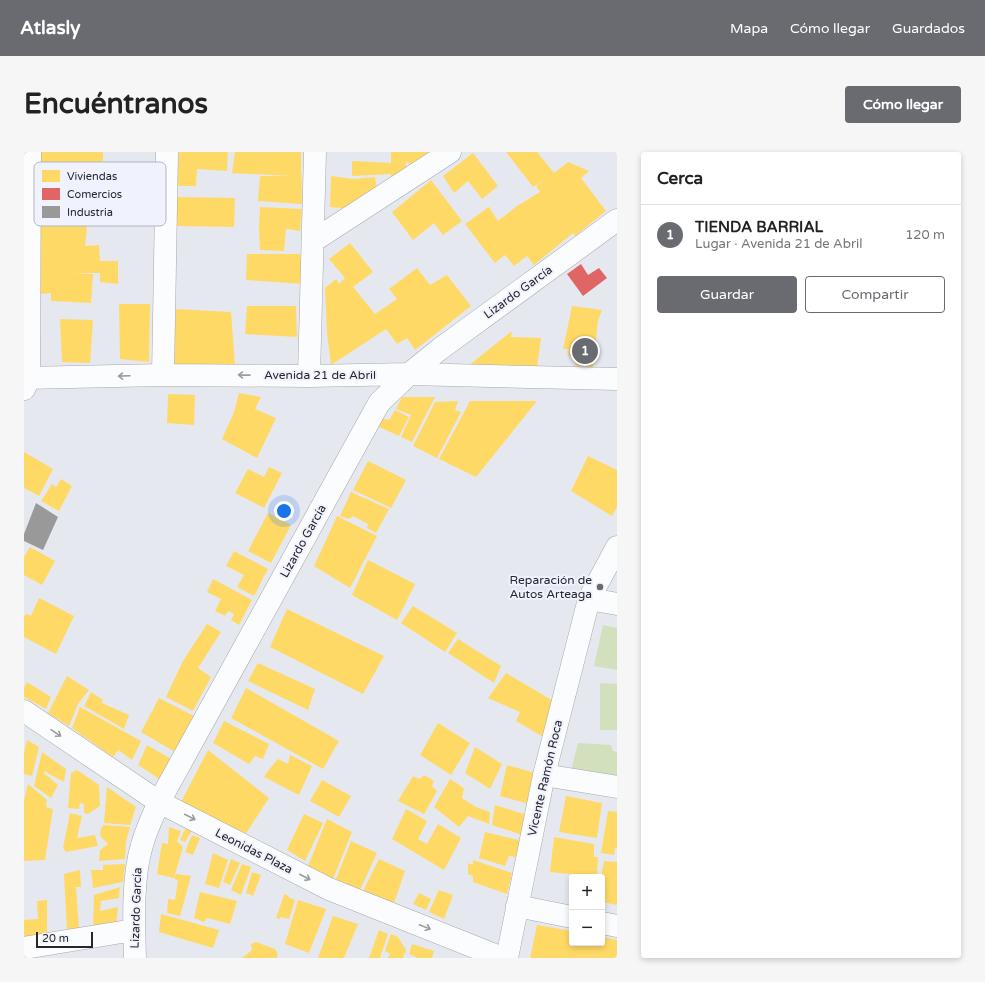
<!DOCTYPE html>
<html lang="es">
<head>
<meta charset="utf-8">
<style>
  body { margin:0; font-family:"Varela Round",sans-serif; background:#f6f6f6; color:#222 }
  .controls { position:absolute; right:12px; bottom:12px; display:grid; overflow:hidden; border-radius:4px; box-shadow:0 2px 6px #0003 }
  .controls button { width:36px; height:36px; display:grid; place-items:center; padding:0; border:0; border-bottom:1px solid #e0e0e0; background:#fff; color:#222; font:20px sans-serif }
  .scale { position:absolute; left:12px; bottom:10px; width:57px; box-sizing:border-box; padding-left:4px; border:2px solid #26272d; border-top:0; font-size:11px; line-height:14px; white-space:nowrap; color:#26272d; -webkit-text-stroke:3px #f0f2fe; paint-order:stroke }
  .you { position:absolute; left:260px; top:359px; width:14px; height:14px; margin:-10px; border:3px solid #fff; border-radius:50%; background:#1a73e8; box-shadow:0 0 0 6px #1a73e833 }
  .badge { display:grid; place-items:center; width:26px; height:26px; border-radius:50%; background:#696b71; color:#fff; font-size:13px; font-weight:700 }
  .pin { position:absolute; translate:-50% -50%; border:2px solid #fff; box-shadow:0 1px 4px #0006 }
  .list { margin:0; padding:0; list-style:none }
  h2 { display:flex; justify-content:space-between; align-items:center; height:52px; margin:0; padding:0 16px; font-size:17px }
  h2 small { font-size:13px; font-weight:400; color:#767676 }
  .list li { display:grid; grid-template-columns:26px 1fr auto; gap:12px; align-items:center; box-sizing:border-box; height:60px; padding:0 16px; border-top:1px solid #e0e0e0 }
  .list b { display:block; font-size:15px; white-space:nowrap }
  .list p { margin:0; font-size:13px; white-space:nowrap; color:#767676 }
  .list em { font-size:13px; font-style:normal; color:#767676 }
  .actions { display:flex; gap:8px; padding:12px 16px }
  .actions a { flex:1; padding:9px 0; border:1px solid #696b71; border-radius:4px; text-align:center; font-size:14px; color:#696b71 }
  .actions .main { background:#696b71; color:#fff }
  .map { position:relative; flex:none; width:593px; height:806px; overflow:hidden; border-radius:4px }
  header { display:flex; align-items:center; gap:24px; box-sizing:border-box; height:56px; padding:0 20px; background:#696b71; color:#fff }
  header strong { font-size:19px }
  nav { display:flex; gap:22px; margin-inline-start:auto; font-size:14px }
  .intro { display:flex; align-items:center; justify-content:space-between; box-sizing:border-box; height:96px; padding:0 24px }
  h1 { margin:0; font-size:28px }
  .button { padding:10px 18px; border-radius:4px; background:#696b71; color:#fff; font-size:14px; font-weight:700 }
  main { display:flex; gap:24px; padding:0 24px }
  aside { flex:1; background:#fff; border-radius:4px; box-shadow:0 2px 6px #0003 }
  .map>svg:first-child { display:block }
</style>
</head>
<body>
<header>
<strong>Atlasly</strong>
<nav><a>Mapa</a><a>Cómo llegar</a><a>Guardados</a></nav>
</header>
<div class="intro"><h1>Encuéntranos</h1><a class="button">Cómo llegar</a></div>
<main>
<div class="map">
<svg width="593" height="806" viewBox="0 0 593 806">
  <rect width="100%" height="100%" fill="#e6e8f0"/>
  <path fill="#d2e0be" d="M579 473 593 476V518L570 514Z
    M576 531 593 532V578H576Z
    M554 591 587 593 589 599 593 600V629L546 622Z"/>
  <path fill="#ffd966" d="M17 0H79V9L73 32 34 30 33 36H60L64 63 61 94 75 93 76 109H94V132L76 130V121H48L69 122 67 151 27 149V141L16 142Z
    M155 0H204L203 19 173 17 172 34H153Z
    M211 0H277L278 52 234 49 236 24H267L208 21Z
    M367 0H405L387 13 382 9V16L367 31V22L328 24V9L367 11Z
    M482 0H513L530 21 544 10 565 19 557 26 582 59 551 84 549 81 510 113 503 104 490 114 481 103 471 111 441 72 465 55 474 69 493 54 516 40 512 34 520 28 509 35Z
    M449 1 474 34 458 47 444 29 430 41 419 24Z
    M307 24 330 27 351 25 353 38 327 57 306 55Z
    M407 28 438 69 419 83 410 71 389 88 368 60Z
    M151 45 211 46 210 75 150 74Z
    M236 55 278 57 276 79 262 77 260 99 236 98 235 75Z
    M326 91 349 120 329 135 351 162 373 147 365 137 393 116 406 133 423 123 447 154 391 198 383 186 373 192 362 177 307 213 303 181 301 136 312 127 315 132 321 126 305 107Z
    M223 102H276L279 132 222 128Z
    M95 152H126L125 210 96 207Z
    M223 154H272L273 185 221 182Z
    M548 154 578 158 574 168 569 215 551 213 552 205 544 204 545 197H539Z
    M152 157 207 160 211 213 149 216Z
    M36 167 69 168 66 211 38 210Z
    M488 179 487 185 517 186 513 215 444 214Z
    M215 241 237 245 231 257 252 266 233 306 198 287 210 260Z
    M144 242 171 243 170 273 143 271Z
    M378 245H411L388 290 377 285 387 263 372 257Z
    M434 249 431 258 437 260 413 306 389 294 411 250Z
    M446 249H513L452 325 415 307Z
    M371 258 385 265 375 284 355 275 358 266 365 268Z
    M0 300 29 317 15 344 0 336Z
    M564 304 593 318V355L588 364 547 339Z
    M344 309 382 328 367 356 329 338Z
    M245 315 258 321 240 356 211 341 224 317 240 325Z
    M37 327 48 334 35 359 17 349 28 332 32 335Z
    M327 340 365 357 352 381 343 376 344 372 329 364 325 367 316 364Z
    M244 361 267 373 247 411 224 399Z
    M313 364 353 384 326 436 290 414Z
    M6 395 31 409 18 433 0 423V405Z
    M210 399 244 417 230 444 213 435 220 423 202 414Z
    M344 408 391 432 373 468 328 443Z
    M189 427 228 448 215 473 207 468 210 462 204 459 201 464 191 459 197 447 183 440Z
    M15 446 50 464 32 502 0 485V464L3 462 7 464Z
    M389 454 433 481 421 500 377 471Z
    M263 457 360 504 339 542 246 495Z
    M183 472 197 480 174 516 187 525 169 559 142 545 159 509Z
    M434 487 477 514 470 531 424 501Z
    M234 511 291 537 284 558 224 529Z
    M482 521 531 550 521 586 492 569 496 560 464 546Z
    M43 524 65 538 54 552 45 574 24 561Z
    M3 530 27 545 22 557 0 545V536Z
    M222 536 315 589 299 617 207 566Z
    M67 540 79 548 78 551 105 563 100 577 60 554Z
    M135 546 170 564 151 600 117 580Z
    M56 555 117 589 108 608 94 598 89 605 48 576Z
    M200 569 245 592 239 607 231 604 225 612 189 591Z
    M414 571 446 591 427 623 396 603Z
    M3 588 15 595 8 624 0 622V601Z
    M123 593 149 608 137 628 114 613Z
    M451 595 478 612 466 637 441 621Z
    M184 598 245 646 219 686 157 650Z
    M18 600 42 617 40 630 20 619V621L34 633 27 646 10 634Z
    M266 603 288 614 275 643 240 625 243 620 254 607 264 612Z
    M483 613 515 622 509 653 476 644Z
    M53 618 75 633 76 654 64 662 60 661V652L56 651 55 657 44 656 47 621Z
    M400 623 410 629 408 634 413 639 400 662 374 649 389 624 396 627Z
    M426 627 440 636 438 646 452 655 466 660 465 672 444 664 435 675 410 655Z
    M298 628 327 644 315 665 286 649Z
    M4 632 23 648 22 655 29 657 21 708 0 709V648Z
    M83 635 112 655 106 673 80 671Z
    M542 644 578 651 573 686 535 680Z
    M471 653 503 663 504 685 468 673Z
    M382 657 403 669 394 687 403 692 414 672 437 686 420 718 368 687Z
    M584 659 593 660V696H591L590 703 577 701Z
    M46 661 58 664 53 686 71 683 74 694 42 700 39 696Z
    M280 662 299 671 281 709 263 698Z
    M303 667 328 680 309 727 284 714Z
    M80 673 106 675 102 690 101 707 75 709 76 698 84 692 76 684 77 676Z
    M145 675 157 679 153 689 159 695 150 726 152 722 167 724 156 764 143 761 144 747 151 748 154 729 150 726 133 722 138 691 144 692Z
    M162 675 168 678 161 690 156 688Z
    M461 680 499 689 495 705 485 704 481 714 455 706Z
    M168 683 176 686 169 703 161 700Z
    M530 685 570 692V705H574L573 725 526 720Z
    M327 689 353 701 335 740 312 727Z
    M189 701 204 708 195 736 181 732Z
    M207 707 216 711 206 733 199 730Z
    M355 707 381 719 369 754 338 741Z
    M449 708 488 721 483 742 449 730V724L444 722V711L449 713Z
    M580 709 593 710V753L578 750 579 729H578L577 725Z
    M101 712 99 730 69 736 67 718H79V713Z
    M218 712 227 715 217 743 207 738Z
    M56 718 57 735H52L55 777 43 779 40 722Z
    M228 720 237 723 229 744 222 741Z
    M96 735 95 746 77 749 76 759 94 755 92 773 69 777 70 743Z
    M415 738 429 743 420 767 405 760Z
    M176 740 213 749 206 772 183 766 180 770 170 766Z
    M395 741 407 747 402 758 389 752Z
    M262 742 266 746 271 748 265 767 256 765V767L252 766 260 743Z
    M23 748V787L0 791V768L14 767 13 749Z
    M274 748 302 757 285 801 261 792Z
    M137 762 195 778 189 796 135 780Z
    M309 764 334 772 320 806H294Z
    M513 773 548 779V791H578V785L593 788V806H506Z
    M355 778 364 782 356 806H345Z
    M367 782 374 785 382 798 379 806H364L366 802 361 799Z
    M232 790 251 797 254 802 253 806H218L228 798 227 792Z
    M388 792 410 799 408 806H394L385 802Z"/>
  <path fill="#e06666" d="M557 112 564 123 575 116 583 126 559 144 543 122Z"/>
  <path fill="#999" d="M12 351 34 365 19 398 0 389V382Z"/>
  <g fill="none" stroke-linecap="round" stroke-linejoin="round">
    <g stroke="#a6a8ad" stroke-width="23">
      <path id="street" d="M289 89 426 0
        M139 223 143 0
        M285 224 291 0
        M0 226 139 223 285 224 385 222 593 227
        M0 237 5 227 6 0
        M565 447 593 452
        M0 559 135 650 305 737 478 806
        M520 623 593 635
        M493 754 548 765
        M578 771 593 774
        M0 796 110 778
        M111 806C110 772 108 725 118 693 122 678 129 664 135 650L355 251 385 222 416 197 593 68
        M483 806 520 623 565 447 593 395"/>
    </g>
    <use href="#street" stroke="#fbfcfd" stroke-width="22"/>
  </g>
  <defs><path id="oneway-shaft" d="M-6 0H5M1.5-3L5.5 0L1.5 3" fill="none" stroke-width="1.6" stroke-linecap="round" stroke-linejoin="round"/></defs>
  <g stroke="#9b9c9f">
    <use href="#oneway-shaft" transform="translate(220 223) rotate(-179)"/>
    <use href="#oneway-shaft" transform="translate(100 224) rotate(178)"/>
    <use href="#oneway-shaft" transform="translate(32 581) rotate(34)"/>
    <use href="#oneway-shaft" transform="translate(166 665) rotate(27)"/>
    <use href="#oneway-shaft" transform="translate(281 725) rotate(27)"/>
    <use href="#oneway-shaft" transform="translate(401 775) rotate(22)"/>
  </g>
  <circle fill="#696b71" stroke="#f0f2fe" stroke-width="1.5" cx="576" cy="435" r="4"/>
  <g text-anchor="middle" stroke-width="4" stroke-linejoin="round" paint-order="stroke">
    <g font-size="12" fill="#26272d" stroke="#f0f2fe">
      <text transform="translate(494 140) rotate(-36)" y="4">Lizardo García</text>
      <text x="296" y="227">Avenida 21 de Abril</text>
      <text transform="translate(279 389) rotate(-61)" y="4">Lizardo García</text>
      <text transform="translate(521 626) rotate(-77)" y="4">Vicente Ramón Roca</text>
      <text transform="translate(230 699) rotate(27)" y="4">Leonidas Plaza</text>
      <text transform="translate(112 756) rotate(-88)" y="4">Lizardo García</text>
    </g>
    <g font-size="12" fill="#26272d" stroke="#f0f2fe" text-anchor="end">
      <text x="568" y="432">Reparación de<tspan x="568" dy="14">Autos Arteaga</tspan></text>
    </g>
  </g>
  <rect x="10" y="10" width="132" height="64" rx="6" fill="#f0f2fe" stroke="#b3b5bf" stroke-width="1"/>
  <rect x="18" y="18" width="18" height="12" fill="#ffd966"/>
  <rect x="18" y="36" width="18" height="12" fill="#e06666"/>
  <rect x="18" y="54" width="18" height="12" fill="#999"/>
  <g font-size="11" fill="#26272d">
    <text x="43" y="28">Viviendas</text>
    <text x="43" y="46">Comercios</text>
    <text x="43" y="64">Industria</text>
  </g>
</svg>
<div class="controls">
<button>+</button>
<button>−</button>
</div>
<div class="scale">20 m</div>
<div class="you"></div>
<div class="pin badge" style="left:561px;top:199px">1</div>
</div>
<aside>
<h2>Cerca<small></small></h2>
<ul class="list">
<li><span class="badge">1</span><div><b>TIENDA BARRIAL</b><p>Lugar · Avenida 21 de Abril</p></div><em>120 m</em></li>
</ul>
<div class="actions"><a class="main">Guardar</a><a>Compartir</a></div>
</aside>
</main>
</body>
</html>
